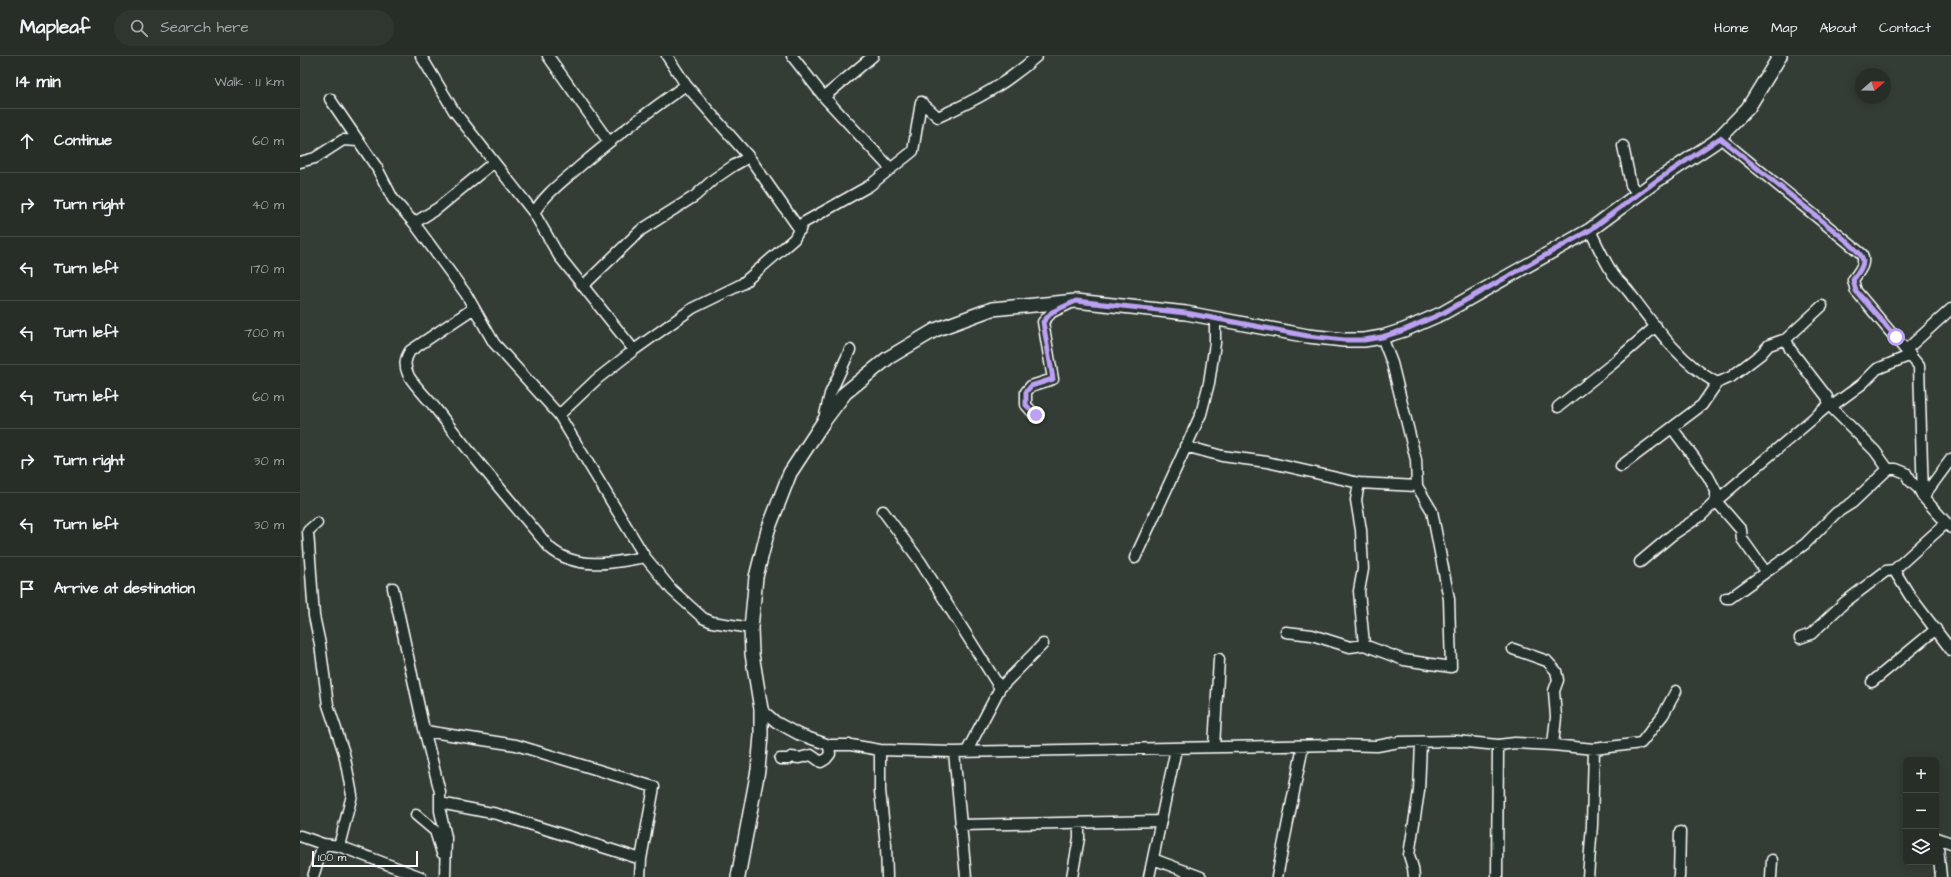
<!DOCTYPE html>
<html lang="en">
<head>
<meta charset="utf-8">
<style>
  body { margin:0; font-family:"Architects Daughter",sans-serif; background:#2f3630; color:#f1f3f6 }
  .controls { position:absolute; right:12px; bottom:12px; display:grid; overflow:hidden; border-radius:6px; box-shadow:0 2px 10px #0003 }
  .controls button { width:36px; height:36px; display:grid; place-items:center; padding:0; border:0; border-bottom:1px solid #434a45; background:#272e28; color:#f1f3f6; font:20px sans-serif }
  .compass { position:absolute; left:1555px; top:12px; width:36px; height:36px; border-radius:50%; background:#272e28; box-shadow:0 2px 10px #0003; rotate:70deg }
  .scale { position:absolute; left:12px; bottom:10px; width:106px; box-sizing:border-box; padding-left:4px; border:2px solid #fff; border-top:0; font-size:11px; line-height:14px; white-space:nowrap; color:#fff; -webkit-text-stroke:3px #26332d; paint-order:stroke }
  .stop { position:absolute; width:12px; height:12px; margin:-9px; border:3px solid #bca0f2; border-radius:50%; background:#fff }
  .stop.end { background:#bca0f2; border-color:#fff; box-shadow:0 1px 4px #0008 }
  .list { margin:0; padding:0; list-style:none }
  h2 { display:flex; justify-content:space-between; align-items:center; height:52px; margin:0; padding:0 16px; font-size:17px }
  h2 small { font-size:13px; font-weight:400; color:#a4a8a8 }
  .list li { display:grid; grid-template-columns:26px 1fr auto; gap:12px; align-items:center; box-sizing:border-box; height:64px; padding:0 16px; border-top:1px solid #434a45 }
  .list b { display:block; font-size:15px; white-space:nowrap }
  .list em { font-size:13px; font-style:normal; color:#a4a8a8 }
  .icon { flex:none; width:22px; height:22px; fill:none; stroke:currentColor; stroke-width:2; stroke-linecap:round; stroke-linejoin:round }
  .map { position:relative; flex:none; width:1651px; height:821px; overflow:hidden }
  header { display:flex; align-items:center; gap:24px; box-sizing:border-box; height:56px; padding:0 20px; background:#272e28; border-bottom:1px solid #434a45 }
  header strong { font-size:19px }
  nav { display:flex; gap:22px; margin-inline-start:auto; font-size:14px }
  .search { width:280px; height:36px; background:#2f3630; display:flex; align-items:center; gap:10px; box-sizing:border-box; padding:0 14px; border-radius:22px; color:#a4a8a8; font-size:15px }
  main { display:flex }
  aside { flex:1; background:#272e28 }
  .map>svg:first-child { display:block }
</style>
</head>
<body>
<header>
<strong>Mapleaf</strong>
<div class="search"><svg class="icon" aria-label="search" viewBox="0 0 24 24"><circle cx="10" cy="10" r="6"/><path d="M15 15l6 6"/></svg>Search here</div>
<nav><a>Home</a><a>Map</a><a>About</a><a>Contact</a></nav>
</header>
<main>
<aside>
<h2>14 min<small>Walk · 1.1 km</small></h2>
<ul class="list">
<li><svg class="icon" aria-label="ahead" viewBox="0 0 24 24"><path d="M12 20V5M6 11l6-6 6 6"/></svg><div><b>Continue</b></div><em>60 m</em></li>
<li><svg class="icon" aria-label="right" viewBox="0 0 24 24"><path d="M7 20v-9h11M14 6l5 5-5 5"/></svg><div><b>Turn right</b></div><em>40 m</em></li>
<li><svg class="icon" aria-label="left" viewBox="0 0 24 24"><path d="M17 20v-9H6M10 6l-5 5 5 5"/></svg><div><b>Turn left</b></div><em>170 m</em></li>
<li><svg class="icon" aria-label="left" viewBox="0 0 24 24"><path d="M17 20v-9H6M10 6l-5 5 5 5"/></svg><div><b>Turn left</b></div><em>700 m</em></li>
<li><svg class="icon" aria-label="left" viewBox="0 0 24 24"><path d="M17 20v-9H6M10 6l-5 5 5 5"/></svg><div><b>Turn left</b></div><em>60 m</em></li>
<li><svg class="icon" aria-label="right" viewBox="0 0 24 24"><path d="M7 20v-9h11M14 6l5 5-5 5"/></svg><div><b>Turn right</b></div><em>30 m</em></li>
<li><svg class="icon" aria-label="left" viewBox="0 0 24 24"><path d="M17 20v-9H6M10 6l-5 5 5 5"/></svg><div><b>Turn left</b></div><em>30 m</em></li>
<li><svg class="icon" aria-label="arrive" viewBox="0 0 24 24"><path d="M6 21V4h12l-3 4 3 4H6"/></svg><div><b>Arrive at destination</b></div></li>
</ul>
</aside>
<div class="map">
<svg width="1651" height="821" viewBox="0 0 1651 821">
  <rect width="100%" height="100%" fill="#343d35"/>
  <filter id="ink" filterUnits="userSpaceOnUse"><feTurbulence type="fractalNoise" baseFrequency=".025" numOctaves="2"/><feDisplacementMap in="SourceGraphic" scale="8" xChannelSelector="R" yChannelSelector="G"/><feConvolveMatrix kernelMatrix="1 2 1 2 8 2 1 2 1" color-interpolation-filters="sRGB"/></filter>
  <g filter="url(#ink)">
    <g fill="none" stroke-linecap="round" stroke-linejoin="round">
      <g stroke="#fff" stroke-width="13">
        <path id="minor" d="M121 0 154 55 234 157 259 200 334 294
          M248 0 309 86
          M367 0 386 29 449 101 500 174
          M492 0 524 41 591 113
          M524 41 573 0
          M30 43 77 112 93 143 114 167 166 238 194 287 259 359 345 501 372 534 403 562 412 566 451 572
          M621 46 638 61C676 44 706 28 737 0
          M1420 82 1562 198C1566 209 1559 215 1553 224L1556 235 1619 310 1623 441 1651 403
          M1323 90 1331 129 1338 138
          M0 106 15 102 43 84 58 85
          M234 157C245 138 262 126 279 111 313 82 349 55 386 29
          M114 167 138 152 194 106
          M1290 174C1297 189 1304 204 1313 218 1317 224 1324 229 1329 236 1354 269 1380 307 1417 327
          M283 230 341 174 395 140 414 123 433 110 449 101
          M174 252 110 295C105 303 104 309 108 318 110 325 130 345 136 353 173 401 211 446 250 492 277 515 313 507 345 501
          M1486 283 1490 293 1527 341 1529 349 1575 395 1588 413H1596L1606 417 1609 424 1619 433 1623 441 1651 472
          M1607 293 1651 253
          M1532 350 1562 328 1577 313 1611 299
          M1258 351 1311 309 1356 270
          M259 359 297 323 334 294 393 252 442 228 494 183 503 167 569 130 613 95 621 46
          M735 359 726 349V336L731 330 753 323 743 266 752 256 769 248
          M524 363 530 338 550 294
          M1372 372 1408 420 1416 435V445L1441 474 1442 483 1462 511
          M885 390 922 400 967 406 1059 427 1117 430
          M1321 410 1402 349 1417 327 1431 321 1461 298 1469 289 1486 283 1522 250
          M1059 427 1056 444 1061 474 1063 513 1059 535 1064 589
          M583 455 620 505 700 632
          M17 467 8 475 14 560 20 588 28 649 44 697 52 739 39 790
          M1645 468 1594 514 1610 540 1651 594
          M835 502 901 358 909 327 915 287V262
          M1340 506 1372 479 1402 459 1416 445 1529 349
          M93 532 123 669 140 736V755L146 781 145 821
          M1426 542H1430L1505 488 1536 457 1552 447 1588 413
          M986 576 1012 579 1050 591 1064 589 1104 604 1151 611 1149 543 1132 455 1117 430 1116 404 1092 307 1082 281
          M1500 582 1511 578 1545 546 1586 515 1594 514
          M1213 593 1247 605 1256 615 1258 624 1254 635 1256 661 1253 689
          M1572 626 1636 573
          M461 653 476 666 498 678 529 689H551L580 694 654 696 1036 689 1077 690 1099 686 1156 685 1198 689 1215 687 1253 689 1294 693 1341 687 1363 659 1376 635
          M125 675 216 689 354 731 341 803 340 821
          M914 691 919 603
          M580 694V735L586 789 587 821
          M667 695 700 632 743 588
          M654 696 666 821
          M480 703H489L491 701 499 702 511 699 521 706 526 703 530 698 529 689
          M140 747 197 758 341 803
          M116 759 135 775 142 797
          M660 769 861 765
          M0 780 23 788 39 790 121 821
          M853 803 901 821
          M13 821 23 788
          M772 821 779 782V767
          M849 821 876 693
          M977 821 1003 690
          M1114 821 1113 812 1109 799 1119 735 1121 687
          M1197 821 1198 689
          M1288 821 1292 769 1294 693
          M1379 821 1380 776
          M1471 821 1472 804
          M1641 821 1637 782 1651 787"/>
      </g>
      <g stroke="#fff" stroke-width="16">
        <path id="major" d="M438 821 458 714 461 680V653L452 598 451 572 456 521 468 474 490 417 524 365 545 337 588 302 635 274 692 253 776 245 886 257 1008 280 1044 284H1064L1082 281 1104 274 1143 257 1290 174 1356 125 1415 86 1448 52 1480 0"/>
      </g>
      <use href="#minor" stroke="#26332d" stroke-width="10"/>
      <use href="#major" stroke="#26332d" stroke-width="13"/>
    </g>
  </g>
  <g fill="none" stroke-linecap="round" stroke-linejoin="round" filter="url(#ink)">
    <path stroke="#bca0f2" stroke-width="5" d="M736 359 726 349V336L731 330 753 323 743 266 752 256 776 245 886 257 1008 280 1044 284H1064L1082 281 1104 274 1143 257 1290 174 1356 125 1420 82 1548 186C1566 203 1568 204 1553 224L1556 235 1596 281"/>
  </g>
</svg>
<div class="controls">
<button>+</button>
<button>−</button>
<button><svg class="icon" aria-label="layers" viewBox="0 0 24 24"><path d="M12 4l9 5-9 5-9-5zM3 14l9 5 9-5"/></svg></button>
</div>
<svg class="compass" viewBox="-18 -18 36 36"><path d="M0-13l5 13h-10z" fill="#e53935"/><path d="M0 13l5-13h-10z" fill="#a4a8a8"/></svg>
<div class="scale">100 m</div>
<div class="stop" style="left:1596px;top:281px"></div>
<div class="stop end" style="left:736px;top:359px"></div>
</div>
</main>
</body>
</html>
